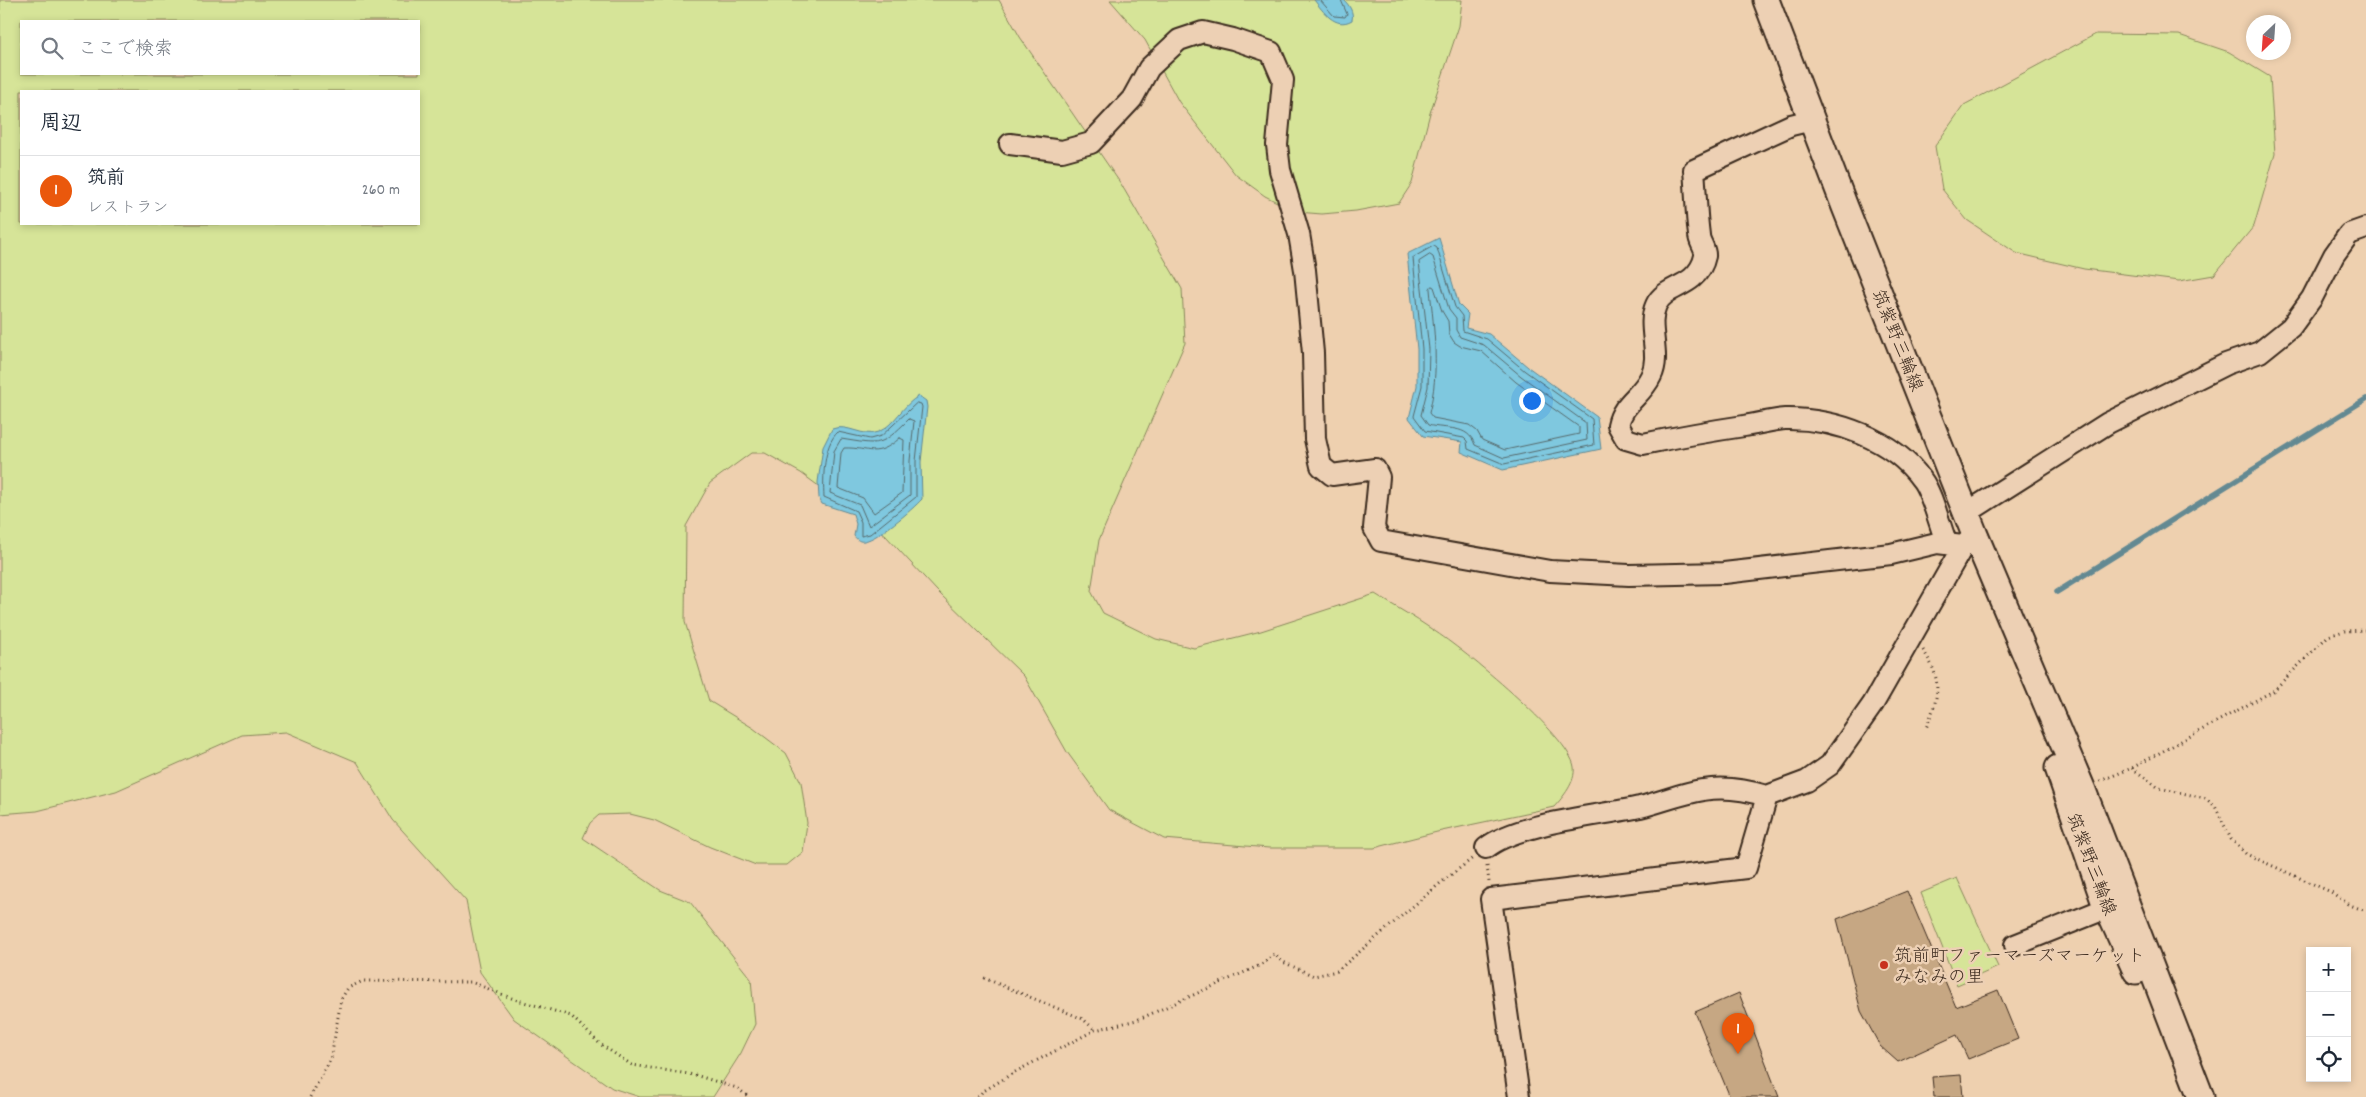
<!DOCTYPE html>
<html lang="ja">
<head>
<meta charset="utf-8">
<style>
  body { margin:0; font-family:Dekko,"Klee One",sans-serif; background:#f6f6f7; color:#1f2937 }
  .controls { position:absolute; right:15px; bottom:15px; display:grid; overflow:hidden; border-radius:0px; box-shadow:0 2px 8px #0003 }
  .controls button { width:45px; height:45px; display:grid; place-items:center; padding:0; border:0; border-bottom:1px solid #e0e1e3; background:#fff; color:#1f2937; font:25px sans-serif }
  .compass { position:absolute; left:2246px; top:15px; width:45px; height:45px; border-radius:50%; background:#fff; box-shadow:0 2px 8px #0003; rotate:205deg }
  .you { position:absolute; left:1531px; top:400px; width:18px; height:18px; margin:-12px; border:4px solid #fff; border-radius:50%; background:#1a73e8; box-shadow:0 0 0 8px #1a73e833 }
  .badge { display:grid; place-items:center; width:32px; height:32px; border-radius:50%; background:#ea580c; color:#fff; font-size:16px; font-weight:700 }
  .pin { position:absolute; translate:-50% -41px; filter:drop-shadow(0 1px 2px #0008) }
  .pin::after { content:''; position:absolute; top:26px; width:18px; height:15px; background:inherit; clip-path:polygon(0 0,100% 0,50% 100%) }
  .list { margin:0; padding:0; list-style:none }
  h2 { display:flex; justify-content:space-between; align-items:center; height:65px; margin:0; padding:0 20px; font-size:21px }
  h2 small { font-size:16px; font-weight:400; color:#747a83 }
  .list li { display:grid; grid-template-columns:32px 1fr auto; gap:15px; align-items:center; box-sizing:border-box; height:70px; padding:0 20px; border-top:1px solid #e0e1e3 }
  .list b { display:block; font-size:19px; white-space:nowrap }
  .list p { margin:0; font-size:16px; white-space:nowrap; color:#747a83 }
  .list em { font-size:16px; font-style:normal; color:#747a83 }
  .icon { flex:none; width:28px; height:28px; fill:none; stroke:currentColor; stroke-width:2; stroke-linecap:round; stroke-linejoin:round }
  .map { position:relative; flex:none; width:2366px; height:1097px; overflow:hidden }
  .search { position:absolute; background:#fff; box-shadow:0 2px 8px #0003; left:20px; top:20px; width:400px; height:55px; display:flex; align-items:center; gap:12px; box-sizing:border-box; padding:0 18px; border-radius:0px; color:#747a83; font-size:19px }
  .panel { position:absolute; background:#fff; box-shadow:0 2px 8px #0003; left:20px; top:90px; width:400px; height:135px; border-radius:0px }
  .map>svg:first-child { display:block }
</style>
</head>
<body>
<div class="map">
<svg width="2366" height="1097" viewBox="0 0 2366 1097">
  <rect width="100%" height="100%" fill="#eed0af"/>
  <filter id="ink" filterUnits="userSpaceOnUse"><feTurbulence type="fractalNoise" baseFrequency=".02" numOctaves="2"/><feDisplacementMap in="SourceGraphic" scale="10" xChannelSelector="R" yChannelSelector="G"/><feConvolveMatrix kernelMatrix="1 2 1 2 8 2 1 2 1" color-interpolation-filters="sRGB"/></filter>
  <g filter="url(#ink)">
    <path fill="#d6e498" stroke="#88875b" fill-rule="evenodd" d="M0 0H999L1020 37 1121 184 1182 289 1185 343 1099 540 1091 591 1103 613 1156 639 1194 648 1261 631 1375 594C1394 606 1414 617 1433 630 1463 649 1570 736 1574 767 1576 782 1563 797 1554 807L1437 832 1374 848H1269L1164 839 1109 810 1067 752 1024 676 937 591 885 535 801 473 765 453H751L710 483 686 526 685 622 709 701 753 728 786 753 801 782 807 823 803 852 787 865H756L710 847 654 820 630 814 599 815 590 823 583 838 660 890 690 902 751 979 755 1024 741 1053 713 1097H640L612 1088 514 1019 480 972 466 901 393 820 357 762 286 732 242 735 116 791 37 811 0 814ZM21 21H419V74H21ZM21 91H419V224H21Z
      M1110 0H1462L1459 26 1430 113 1412 183 1399 203 1356 211 1322 214 1297 212 1265 196 1236 175 1179 102 1145 40Z
      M2096 34 2179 35 2229 52 2270 77 2275 154 2254 226 2214 275 2179 281 2084 269 2016 253 1967 220 1942 189 1935 146 1964 105Z
      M1957 878 1998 967 1957 985 1921 893Z"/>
    <path fill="#7fc8df" stroke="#648992" d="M1314 0H1344C1349 5 1354 12 1352 20 1335 30 1323 11 1314 0Z
      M1439 238 1459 305 1468 314 1466 328 1489 334 1528 367 1597 417 1601 449 1503 470 1461 452 1462 442 1423 436 1409 418 1417 386V349L1407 254Z
      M919 396 926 401 927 407 921 462 922 499C912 510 878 539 864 541 860 542 857 540 854 536L856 524 853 514 822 504 819 498 818 482 823 447 832 429C847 423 863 438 878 432 894 426 903 404 919 396Z"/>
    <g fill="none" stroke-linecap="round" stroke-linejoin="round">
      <path stroke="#56696b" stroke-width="1" d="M1320 0 1334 16 1345 17 1347 14 1341 0
        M1434 246 1437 248 1455 307 1462 316 1463 331 1487 339 1525 371 1592 419 1594 445 1504 464 1468 449 1467 441 1464 438 1425 431 1414 416 1422 386V349L1413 258Z
        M1430 255 1433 257 1449 309 1456 318V330L1460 337 1484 345 1521 376 1586 423 1587 440 1504 458 1475 445C1468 424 1446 430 1428 425L1421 415 1428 387 1429 349 1419 262Z
        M1432 286 1434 287 1442 311 1448 321 1449 334 1454 342 1460 346 1481 351 1516 382 1579 427V434L1505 450 1482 440 1477 431 1469 425 1433 418 1429 413C1440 370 1434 332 1430 289Z
        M917 403 921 404 922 407 916 461V497L870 534 861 536V522L856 511 824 497C823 479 823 445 838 432L870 439 881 436Z
        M909 419 914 421 910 461V495L869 526 860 505 830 493 834 451 841 439C880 445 880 448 909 419Z
        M900 438 904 440 902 493 874 513 863 498 838 488 841 453 844 448C871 447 874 460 900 438Z"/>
      <path stroke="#648992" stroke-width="5.5" d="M2057 592 2366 399"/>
    </g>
    <path fill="#c6a783" stroke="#3b2a1e" d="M1907 891 1956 1007 1998 990 2018 1039 1968 1059 1957 1035 1898 1062 1880 1046 1861 1011 1837 919Z
      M1739 993 1779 1097H1730L1695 1012Z
      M1961 1075 1963 1097H1934L1932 1077Z"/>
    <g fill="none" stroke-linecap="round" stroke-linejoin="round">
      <g stroke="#3b2a1e" stroke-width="24">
        <path id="minor" d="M1812 120 1791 125 1694 170C1696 192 1696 213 1699 235 1699 242 1706 249 1705 256 1703 266 1699 272 1692 278 1680 288 1663 290 1656 305 1646 327 1662 354 1651 376 1641 397 1623 402 1618 425L1626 439 1643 444C1677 437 1710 431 1744 426 1757 424 1772 420 1785 419 1835 418 1893 439 1922 480 1932 493 1940 527 1947 544
          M1010 144 1062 151 1091 143 1132 99 1149 68 1179 40 1203 32 1233 39 1271 52 1283 80 1277 145 1280 170 1299 234 1305 270 1313 353 1315 439 1321 466 1332 475 1375 469 1379 477 1374 528 1381 541 1550 571 1629 575 1724 573 1891 554 1937 543 1963 546
          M1968 512 2108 423 2226 364 2260 352 2291 327 2312 298 2334 255 2349 234 2366 228
          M1486 848C1517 823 1598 816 1640 807 1661 802 1682 793 1703 790 1724 786 1747 790 1767 796
          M2015 945 2107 908 2111 899 2109 895
          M1519 1097 1491 899 1746 868 1767 796 1807 781 1830 765 1873 704 1963 546 1972 538"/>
      </g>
      <g stroke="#3b2a1e" stroke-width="29">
        <path id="major" d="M1766 0 1845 207 1975 535 2082 788 2201 1097
          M2058 768 2103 898 2136 971"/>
      </g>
      <path stroke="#3b2a1e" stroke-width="3" stroke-dasharray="1 4" stroke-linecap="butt" d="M1923 650C1943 680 1939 697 1926 728
        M2132 768 2159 788 2205 798 2215 806 2231 839 2246 854 2331 892 2350 905 2366 911
        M2100 781 2132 768 2273 691 2328 636 2344 631 2366 630
        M1487 866 1489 882
        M984 978 1083 1019 1095 1030
        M310 1097 331 1059 341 999 348 988 363 981 471 982 514 999 571 1016 600 1044 632 1065 695 1075 737 1088 749 1097
        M978 1097 982 1092 1015 1072 1095 1030 1137 1020 1263 964 1274 954 1283 962 1314 976 1337 971 1438 885 1473 858"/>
      <use href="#minor" stroke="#edd0b4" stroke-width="20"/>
      <use href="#major" stroke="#edd0b4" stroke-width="25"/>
    </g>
  </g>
  <circle fill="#c8321e" stroke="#edd0b4" stroke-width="2" cx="1884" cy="965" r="5"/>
  <g text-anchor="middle" stroke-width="5" stroke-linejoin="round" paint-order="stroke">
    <g font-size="18" fill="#3b2a1e" stroke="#edd0b4">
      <text transform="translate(1898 340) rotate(68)" y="6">筑紫野三輪線</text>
      <text transform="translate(2092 864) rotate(69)" y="6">筑紫野三輪線</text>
    </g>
    <g font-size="18" fill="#3b2a1e" stroke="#edd0b4" text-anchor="start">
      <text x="1894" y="961">筑前町ファーマーズマーケット<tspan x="1894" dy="21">みなみの里</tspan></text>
    </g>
  </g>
</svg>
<div class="controls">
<button>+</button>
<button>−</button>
<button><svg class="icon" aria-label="locate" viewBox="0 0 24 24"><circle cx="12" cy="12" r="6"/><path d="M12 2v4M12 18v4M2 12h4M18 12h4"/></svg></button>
</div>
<svg class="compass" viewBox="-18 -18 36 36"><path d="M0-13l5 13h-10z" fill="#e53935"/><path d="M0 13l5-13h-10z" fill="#747a83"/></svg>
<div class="you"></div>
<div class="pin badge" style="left:1738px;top:1054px">1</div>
<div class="search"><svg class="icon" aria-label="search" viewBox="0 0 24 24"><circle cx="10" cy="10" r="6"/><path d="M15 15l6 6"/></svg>ここで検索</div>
<section class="panel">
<h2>周辺<small></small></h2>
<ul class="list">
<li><span class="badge">1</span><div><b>筑前</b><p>レストラン</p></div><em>260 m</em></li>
</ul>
</section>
</div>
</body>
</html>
